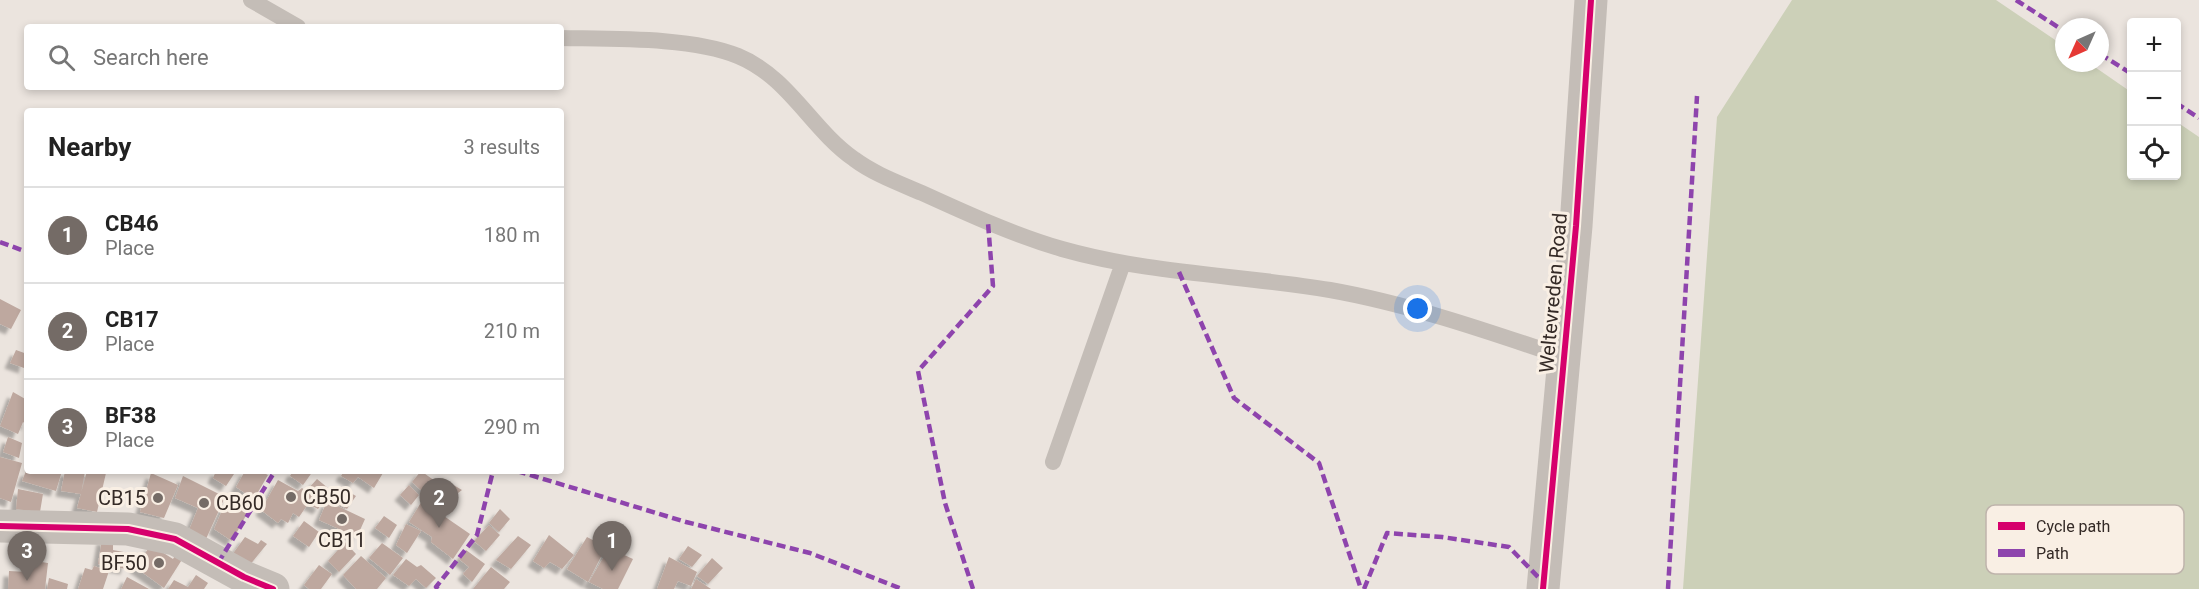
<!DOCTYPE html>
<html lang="en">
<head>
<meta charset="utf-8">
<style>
  body { margin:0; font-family:Roboto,sans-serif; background:#f2f2f2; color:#222 }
  .controls { position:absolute; right:18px; top:18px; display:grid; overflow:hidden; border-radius:6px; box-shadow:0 3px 9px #0003 }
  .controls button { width:54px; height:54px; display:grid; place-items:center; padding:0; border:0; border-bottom:2px solid #e0e0e0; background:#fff; color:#222; font:30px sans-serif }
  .compass { position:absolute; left:2055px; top:18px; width:54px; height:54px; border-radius:50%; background:#fff; box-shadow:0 3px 9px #0003; rotate:225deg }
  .you { position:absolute; left:1418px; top:309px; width:21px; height:21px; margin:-15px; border:4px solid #fff; border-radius:50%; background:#1a73e8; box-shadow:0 0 0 9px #1a73e833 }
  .badge { display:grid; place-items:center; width:39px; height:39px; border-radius:50%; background:#746b66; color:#fff; font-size:20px; font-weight:700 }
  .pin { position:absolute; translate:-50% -50px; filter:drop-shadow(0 2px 3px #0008) }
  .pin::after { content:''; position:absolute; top:32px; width:21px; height:18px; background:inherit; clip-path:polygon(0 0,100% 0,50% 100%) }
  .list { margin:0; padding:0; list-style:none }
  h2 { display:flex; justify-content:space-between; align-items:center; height:78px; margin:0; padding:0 24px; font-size:26px }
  h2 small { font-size:20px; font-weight:400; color:#767676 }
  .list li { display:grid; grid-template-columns:39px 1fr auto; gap:18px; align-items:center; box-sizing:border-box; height:96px; padding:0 24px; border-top:2px solid #e0e0e0 }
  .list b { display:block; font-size:22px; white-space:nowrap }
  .list p { margin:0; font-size:20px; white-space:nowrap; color:#767676 }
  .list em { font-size:20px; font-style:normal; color:#767676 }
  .icon { flex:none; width:33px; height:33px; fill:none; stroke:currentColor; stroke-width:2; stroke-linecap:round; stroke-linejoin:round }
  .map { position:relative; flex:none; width:2199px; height:589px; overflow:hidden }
  .search { position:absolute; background:#fff; box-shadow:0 3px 9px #0003; left:24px; top:24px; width:540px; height:66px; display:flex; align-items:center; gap:15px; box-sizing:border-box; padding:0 21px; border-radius:6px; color:#767676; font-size:22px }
  .panel { position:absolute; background:#fff; box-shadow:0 3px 9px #0003; left:24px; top:108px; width:540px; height:366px; border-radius:6px }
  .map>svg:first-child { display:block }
</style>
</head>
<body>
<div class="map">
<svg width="2199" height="589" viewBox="0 0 2199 589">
  <defs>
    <filter id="shadow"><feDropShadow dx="-5.5" dy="5.5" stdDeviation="1.5" flood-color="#0004"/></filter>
  </defs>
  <rect width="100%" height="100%" fill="#ebe4de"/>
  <path fill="#ccd0b8" d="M1792 0H1996L2064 46V63H2089L2131 92 2132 176H2176L2177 122 2199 137V589H1683L1717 117Z"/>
  <path fill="#bea89f" filter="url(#shadow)" d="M0 299 21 310 11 329 0 324Z
    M16 350 27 354 24 368 10 363Z
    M13 392 27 400V425L23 422 18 434 0 426Z
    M8 437 22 443 19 458 3 452Z
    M0 457 22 463 11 502 0 498Z
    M26 471H62L56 491 22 481Z
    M65 471H85L81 494 61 491Z
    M87 471 106 473 97 512 77 508Z
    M216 471H236L226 486 213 478Z
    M245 471H260L268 475 254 499 236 487Z
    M293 471H313L303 485 290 476Z
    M344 471H379L383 473 374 488 358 477 353 483 341 476Z
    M421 471 435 481 423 492 412 482Z
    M151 473 178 485 164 518 140 512Z
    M183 476 225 497 206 539 189 530 198 508 175 498Z
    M317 479 328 488 319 500 307 490Z
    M278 480 298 491 302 488 322 504 318 509 308 504 299 517 293 513 288 523 281 519 278 523 261 510Z
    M445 480 462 490 445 503 434 490Z
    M409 485 419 495 411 505 400 495Z
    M340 487 356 496 347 509 331 501Z
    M18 489 43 494 40 512 16 509Z
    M227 499 249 510 232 541 214 529Z
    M327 501 365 519 357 537 319 520Z
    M422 501 470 534 453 559 431 542 432 537 409 522Z
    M500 509 510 519 499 532 489 523Z
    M384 516 397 525 389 538 375 528Z
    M304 521 319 532 309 547 293 536Z
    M406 524 421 531 407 553 396 545Z
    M489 525 500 535 486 551 474 541Z
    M549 535 574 555 562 569 550 562 544 568 533 561Z
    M518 536 531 545 511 569 496 560Z
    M245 537 258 544 261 540 267 544 249 566 232 555Z
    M587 537 606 547 588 582 567 569Z
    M102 539 113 540V550L129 553 126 569 98 564Z
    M345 542 356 554 339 572 328 561Z
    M382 543 403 558 390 575 369 558Z
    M151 545 173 559 176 554 183 558 164 588 135 567Z
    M688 546 702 555 692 567 679 559Z
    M609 548 633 559 618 589H603L589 582Z
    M466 550 485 564 472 582 463 574 469 567 459 559Z
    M361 556 386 578 377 589H356L343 575Z
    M669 557 697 572 691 586 678 581 674 589H657Z
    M712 558 723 568 708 584 697 576Z
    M406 559 417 567 421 565 436 578 426 588 416 579 409 586 393 575Z
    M28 560 48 563 45 589H8L9 571 27 572Z
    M319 565 332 574 321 589H309L304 585Z
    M94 566 109 571 103 589H78L85 568 92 570Z
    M491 567 510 582 504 589H473Z
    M196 575 208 583 204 589H168L174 580 188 587Z
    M127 577 149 589H121Z
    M49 578 68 584 67 589H47Z
    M696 579 711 589H691Z"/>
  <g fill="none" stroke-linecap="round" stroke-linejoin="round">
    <path stroke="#c4bdb7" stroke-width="16" d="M251 0 298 27
      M561 38C612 39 692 37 738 56 789 77 811 129 854 159 874 174 899 183 922 193 968 214 1014 235 1062 249 1150 274 1241 275 1330 290 1409 304 1487 331 1564 357
      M1053 462 1123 263"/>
    <path stroke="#c4bdb7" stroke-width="33" d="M0 526 128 529 175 539 244 577 273 589"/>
    <path stroke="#c4bdb7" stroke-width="33" d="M1543 589 1576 226 1591 0"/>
    <path stroke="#8e44ad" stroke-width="4.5" stroke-dasharray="9 4.5" stroke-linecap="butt" d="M2016 0 2064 31
      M2100 54 2132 74
      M2176 103 2199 118
      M0 242 27 252
      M1179 272 1234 398 1319 463 1361 589
      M517 471 686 522 810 553 902 589
      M218 563 275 471
      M438 589 436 587 477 535 493 471
      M973 589 945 503 918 371 993 286 988 223
      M1364 589 1387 533 1442 537 1509 547 1544 583
      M1668 589 1697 96"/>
    <g stroke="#f9efe4" stroke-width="10">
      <path id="cycleway" d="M0 526 128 529 175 539 244 577 273 589
        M1543 589 1576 226 1591 0"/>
    </g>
    <use href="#cycleway" stroke="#d6006c" stroke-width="6"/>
  </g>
  <g fill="#746b66" stroke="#f9efe4" stroke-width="2">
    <circle cx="291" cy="497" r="6"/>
    <circle cx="158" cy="498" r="6"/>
    <circle cx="204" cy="503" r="6"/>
    <circle cx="342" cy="519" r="6"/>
    <circle cx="159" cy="563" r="6"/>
  </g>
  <g text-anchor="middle" stroke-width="6" stroke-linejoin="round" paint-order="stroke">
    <g font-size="20" fill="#342a26" stroke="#f9efe4">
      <text transform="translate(1553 293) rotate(-85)" y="7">Weltevreden Road</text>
    </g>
    <g font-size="20" fill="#342a26" stroke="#f9efe4" text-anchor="start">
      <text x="303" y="504">CB50</text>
      <text x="146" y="505" text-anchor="end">CB15</text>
      <text x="216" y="510">CB60</text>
      <text x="342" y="547" text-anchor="middle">CB11</text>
      <text x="147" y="570" text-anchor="end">BF50</text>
    </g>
  </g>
  <rect x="1986" y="505" width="198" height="69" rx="9" fill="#f9efe4" stroke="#beb4ab" stroke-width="1.5"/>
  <rect x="1998" y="522" width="27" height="8" fill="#d6006c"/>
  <rect x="1998" y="549" width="27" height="8" fill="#8e44ad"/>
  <g font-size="16" fill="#342a26">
    <text x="2036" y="532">Cycle path</text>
    <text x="2036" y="559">Path</text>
  </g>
</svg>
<div class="controls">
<button>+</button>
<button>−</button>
<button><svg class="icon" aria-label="locate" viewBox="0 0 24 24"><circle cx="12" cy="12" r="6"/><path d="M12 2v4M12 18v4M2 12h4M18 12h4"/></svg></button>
</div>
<svg class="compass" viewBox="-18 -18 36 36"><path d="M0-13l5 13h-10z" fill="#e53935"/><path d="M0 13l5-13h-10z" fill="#767676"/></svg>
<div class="you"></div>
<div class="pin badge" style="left:612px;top:571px">1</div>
<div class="pin badge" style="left:439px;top:528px">2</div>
<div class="pin badge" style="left:27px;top:581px">3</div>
<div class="search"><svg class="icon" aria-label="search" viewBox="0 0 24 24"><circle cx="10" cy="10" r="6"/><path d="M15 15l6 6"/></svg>Search here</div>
<section class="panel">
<h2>Nearby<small>3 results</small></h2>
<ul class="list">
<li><span class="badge">1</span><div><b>CB46</b><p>Place</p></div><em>180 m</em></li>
<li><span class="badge">2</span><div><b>CB17</b><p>Place</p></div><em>210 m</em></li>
<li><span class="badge">3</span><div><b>BF38</b><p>Place</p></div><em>290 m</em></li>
</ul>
</section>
</div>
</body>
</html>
